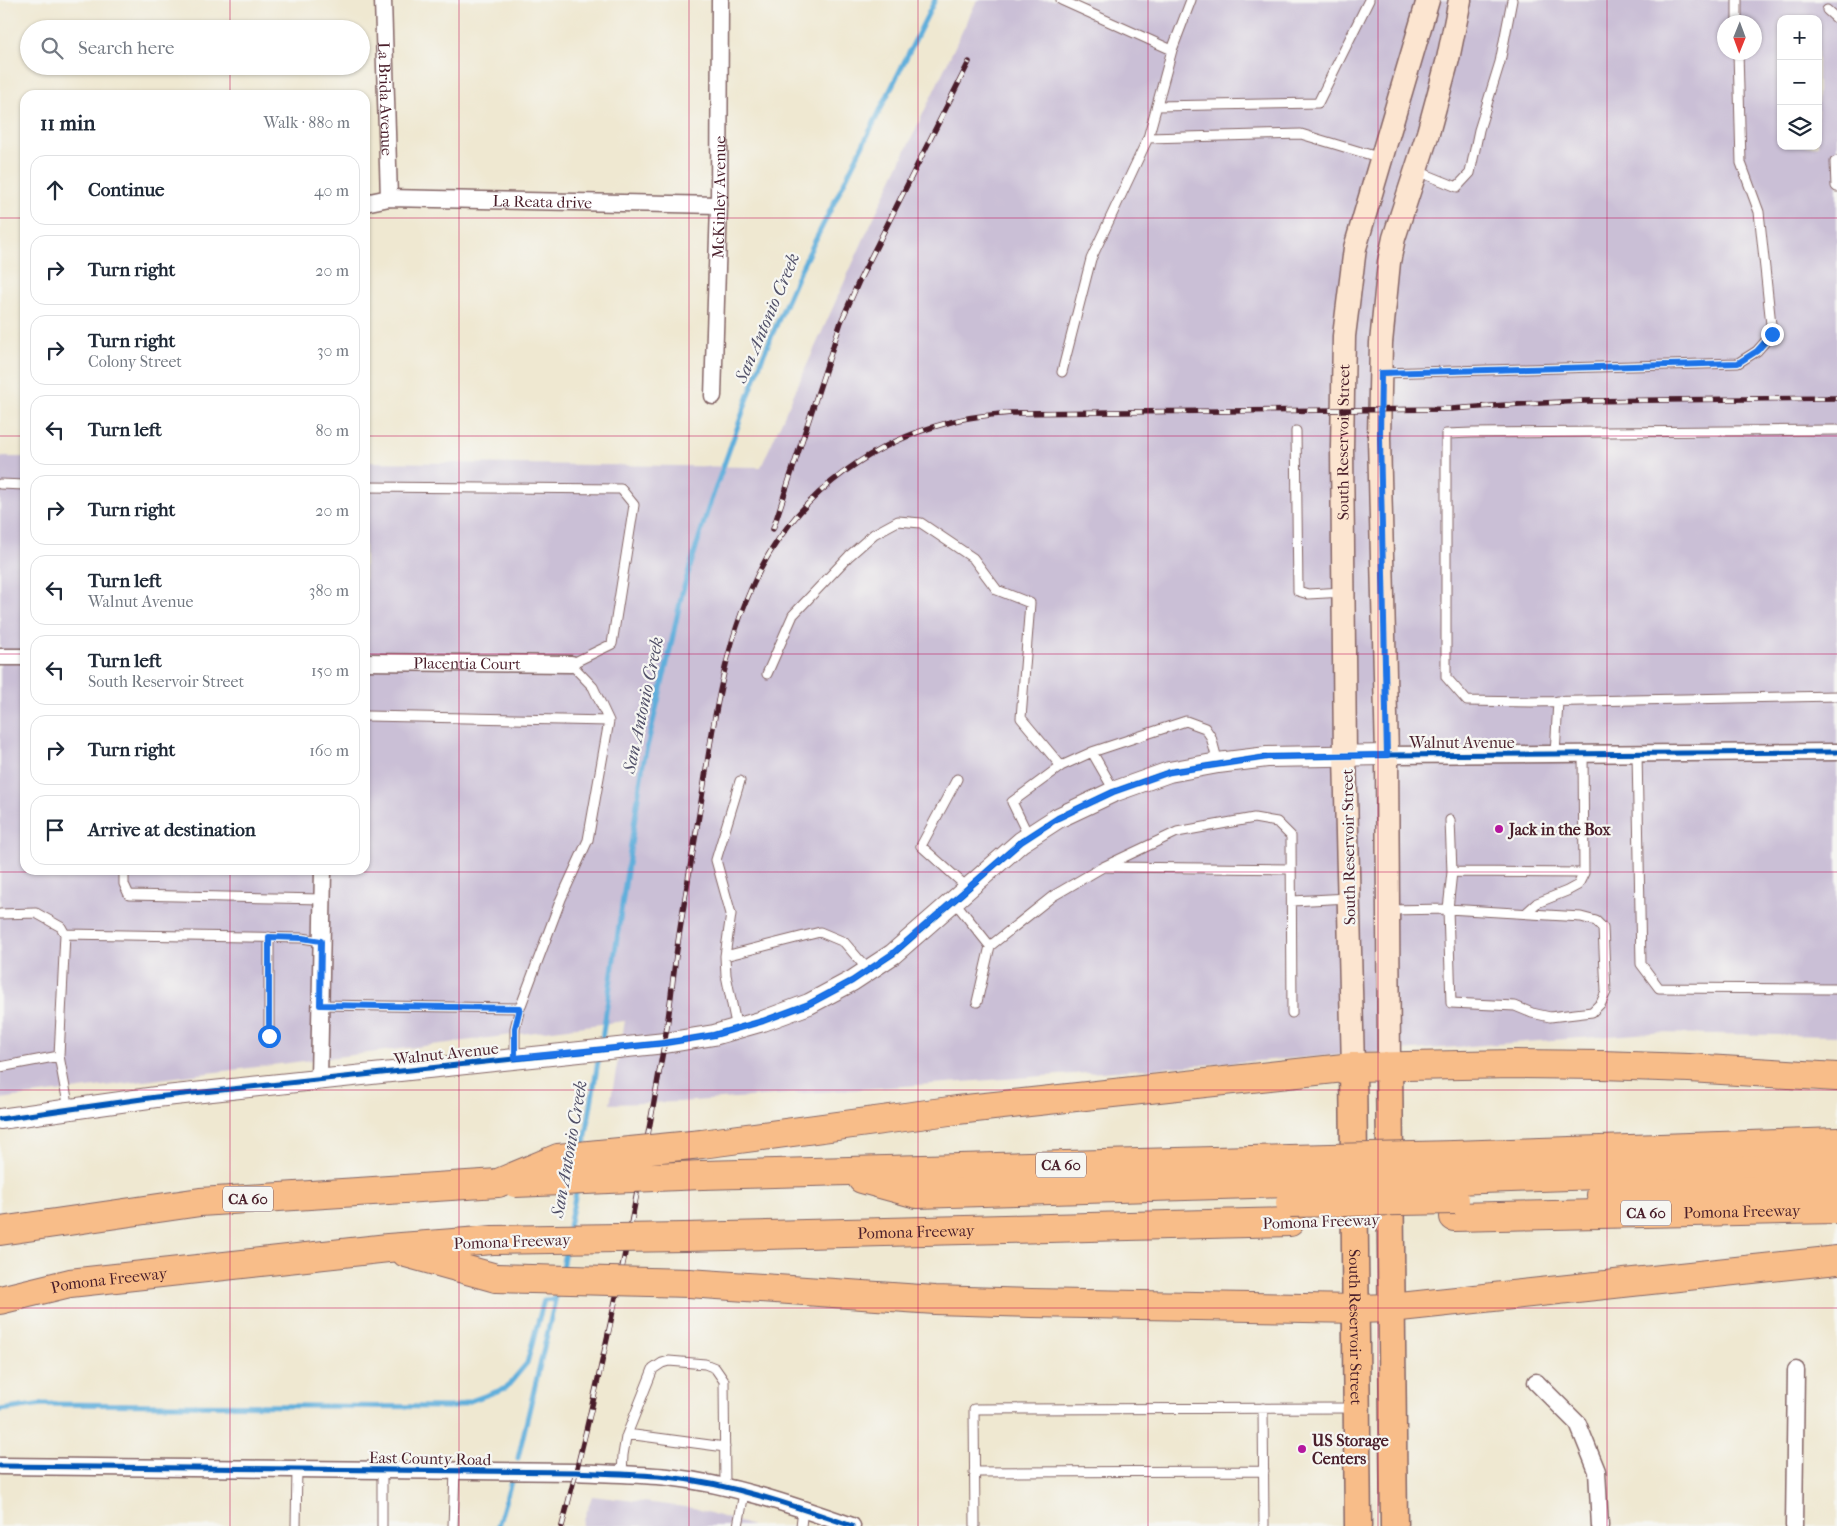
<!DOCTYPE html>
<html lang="en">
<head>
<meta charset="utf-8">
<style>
  body { margin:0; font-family:"IM FELL French Canon",serif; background:#f2f2f3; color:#1f2937 }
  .controls { position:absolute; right:15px; top:15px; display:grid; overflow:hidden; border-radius:10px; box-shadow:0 1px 4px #0004 }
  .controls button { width:45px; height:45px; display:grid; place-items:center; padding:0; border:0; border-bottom:1px solid #e0e1e3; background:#fff; color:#1f2937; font:25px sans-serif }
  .compass { position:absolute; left:1717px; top:15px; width:45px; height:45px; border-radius:50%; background:#fff; box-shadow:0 1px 4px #0004; rotate:181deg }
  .stop { position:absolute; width:15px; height:15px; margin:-11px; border:4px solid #1a73e8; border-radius:50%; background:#fff }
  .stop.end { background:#1a73e8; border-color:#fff; box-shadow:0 1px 5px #0008 }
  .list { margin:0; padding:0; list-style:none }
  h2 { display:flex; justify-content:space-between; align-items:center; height:65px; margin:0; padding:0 20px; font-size:21px }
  h2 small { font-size:16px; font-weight:400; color:#747a83 }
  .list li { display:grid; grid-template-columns:32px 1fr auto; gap:15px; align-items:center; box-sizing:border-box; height:70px; margin:0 10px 10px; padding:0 10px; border:1px solid #e0e1e3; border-radius:15px }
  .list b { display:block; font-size:19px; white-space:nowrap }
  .list p { margin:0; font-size:16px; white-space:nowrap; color:#747a83 }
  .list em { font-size:16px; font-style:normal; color:#747a83 }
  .icon { flex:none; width:28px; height:28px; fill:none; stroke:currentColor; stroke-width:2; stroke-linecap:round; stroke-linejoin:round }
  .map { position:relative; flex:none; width:1837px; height:1526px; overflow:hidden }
  .search { position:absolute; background:#fff; box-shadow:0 1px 4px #0004; left:20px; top:20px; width:350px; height:55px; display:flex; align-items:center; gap:12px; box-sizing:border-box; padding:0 18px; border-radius:28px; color:#747a83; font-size:19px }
  .panel { position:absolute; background:#fff; box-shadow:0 1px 4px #0004; left:20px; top:90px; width:350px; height:785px; border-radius:15px }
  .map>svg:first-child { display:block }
</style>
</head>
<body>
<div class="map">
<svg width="1837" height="1526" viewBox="0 0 1837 1526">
  <rect width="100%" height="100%" fill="#f6f6f2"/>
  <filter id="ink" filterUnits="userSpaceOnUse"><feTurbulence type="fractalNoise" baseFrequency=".02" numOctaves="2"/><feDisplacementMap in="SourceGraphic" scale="10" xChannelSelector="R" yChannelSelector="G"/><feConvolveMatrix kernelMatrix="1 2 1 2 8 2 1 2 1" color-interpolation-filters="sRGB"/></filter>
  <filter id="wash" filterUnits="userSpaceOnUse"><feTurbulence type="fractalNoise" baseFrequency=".0096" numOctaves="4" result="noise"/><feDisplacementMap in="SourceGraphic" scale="20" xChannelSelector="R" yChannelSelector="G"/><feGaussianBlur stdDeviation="1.12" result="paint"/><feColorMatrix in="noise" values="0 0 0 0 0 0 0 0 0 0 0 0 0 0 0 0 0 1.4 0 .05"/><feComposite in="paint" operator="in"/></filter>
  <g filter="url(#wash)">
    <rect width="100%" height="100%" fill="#efe8d1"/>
    <path fill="#cabfd6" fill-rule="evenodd" d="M977 0H1837V1036L1651 1033 679 1102 610 1104 625 1021 0 1099V457H25V870H365V462L761 467 866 234ZM1781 19H1818V146H1781ZM1724 22H1754V52H1724Z
      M592 1496 694 1508 752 1526H582Z"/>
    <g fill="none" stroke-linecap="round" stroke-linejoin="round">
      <path stroke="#61afdb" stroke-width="5" d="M601 1046 643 764 668 659 682 593 708 509 763 356 798 275 935 0
        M584 1147 599 1055
        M568 1231 577 1188
        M561 1273 566 1247
        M0 1410 43 1404 454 1407 506 1388 527 1363 544 1300 555 1299
        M518 1458 558 1288
        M498 1526 511 1482"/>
    </g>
  </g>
  <g filter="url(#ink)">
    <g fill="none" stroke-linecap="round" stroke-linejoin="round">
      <g stroke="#846565" stroke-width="11">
        <path id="service" d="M1061 0 1172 50
          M1737 0V22
          M1827 10 1837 19
          M1157 106 1318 103 1369 0
          M1148 138 1301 134 1381 158
          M1837 161 1835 162 1836 186 1837 187
          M1415 170 1457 187 1470 173 1479 130 1500 62 1512 0
          M1062 372 1091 259 1148 138 1172 50 1191 0
          M1381 373 1738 363 1757 351 1772 334 1759 212 1741 163 1738 52
          M1837 430 1473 433 1446 434V677L1467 701 1531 702 1837 696
          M1296 431 1298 591 1308 594 1344 592
          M0 484 25 485
          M365 487 621 489 634 505 612 644 571 664 593 687 609 721
          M767 674 793 615 849 556 874 534 898 521 921 523 973 558 997 590 1030 603 1021 718 1061 766 1092 752
          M367 716 609 721 588 840 561 899 520 1008 515 1028V1058
          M1637 753 1641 964 1659 988 1837 989
          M1555 754 1558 701
          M957 779 921 846 968 888
          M740 781 716 860 731 914 725 956 820 932 844 942 868 970
          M1115 792 1092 752 1186 721 1205 728 1211 737 1218 763
          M1450 820 1452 872 1584 873 1583 754
          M1029 837 1012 802 1061 766
          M1106 867 1291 869
          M124 870V884L129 895 322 899
          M954 901 990 946 1053 896 1103 867 1177 832 1254 818 1277 822 1291 836 1292 1013
          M1292 901 1349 898
          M1389 910 1448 909 1581 917 1596 921 1603 928 1606 992 1601 1003 1592 1012 1550 1017 1532 1013 1515 1006 1451 1003 1448 909 1452 872
          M1526 913 1537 903 1567 891 1578 885 1584 873
          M0 914 36 913 61 927 65 934 59 1056 0 1067
          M65 934 302 938 321 941
          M725 956 726 975 737 1029
          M977 1002 990 946
          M320 1005 520 1008
          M269 1036V937
          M59 1056 69 1109
          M1263 1408 1264 1526
          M627 1434 725 1447
          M974 1472 1264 1471
          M622 1474 623 1455 626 1437 653 1369 662 1363 669 1361 705 1364 715 1368 724 1381 725 1487
          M296 1526 297 1469
          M382 1526V1470
          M453 1526 455 1471
          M738 1526 744 1493
          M801 1526 803 1509
          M975 1526 974 1409 1354 1408"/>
      </g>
      <g stroke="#846565" stroke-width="19">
        <g id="minor">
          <path id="s1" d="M383 0 389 198"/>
          <path id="s2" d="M365 203 389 198 719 205"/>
          <path id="s3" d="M713 396 719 205 720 0"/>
          <path d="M0 657H25"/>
          <path id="s4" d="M365 662 571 664"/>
          <path d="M1387 755 1837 752"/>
          <path d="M319 1079 323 870"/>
          <path d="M1536 1382 1578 1424 1597 1471 1600 1526"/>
          <path d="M0 1466 576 1472C606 1474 637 1474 668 1477 731 1484 792 1505 852 1526"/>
          <path d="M1794 1526 1796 1370"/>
        </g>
      </g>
      <g stroke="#846565" stroke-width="22">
        <path id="tertiary" d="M0 1119 156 1097 665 1043 714 1035 763 1021 809 1004 852 981 893 954 1021 842 1058 818 1113 792 1169 772 1218 763 1267 757 1387 755"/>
      </g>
      <g stroke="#846565" stroke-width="25">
        <g id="secondary">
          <path d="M1389 1066 1387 755 1379 438 1381 343 1389 262 1394 238 1428 133 1448 59 1460 0"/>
          <path id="s5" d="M1353 1067 1345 755 1342 447 1344 336 1355 248 1428 0"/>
        </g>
      </g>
      <g stroke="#846565" stroke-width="29">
        <g id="primary">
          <path d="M1389 1066 1394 1526"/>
          <path id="s6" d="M1353 1067 1358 1526"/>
        </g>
      </g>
      <g stroke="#846565" stroke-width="30">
        <g id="motorway">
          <path d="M702 1144 957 1110 1353 1067 1515 1064 1601 1065 1689 1068 1837 1077"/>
          <path d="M1454 1155 1837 1142"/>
          <path d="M702 1175 1289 1159"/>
          <path d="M862 1179 917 1194 1290 1183"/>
          <path d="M1454 1180 1837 1167"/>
          <path d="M1601 1195 1837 1188"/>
          <path id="s7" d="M1454 1217 1837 1209"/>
          <path d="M0 1231 200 1202 498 1183"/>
          <path id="s8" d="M685 1237 1290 1222"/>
          <path d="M406 1253 496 1278"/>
          <path d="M689 1283 935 1300 1031 1303 1357 1309 1391 1308 1837 1260"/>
          <path id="s9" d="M0 1300 70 1283 388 1248 493 1240"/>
        </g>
      </g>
      <use href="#service" stroke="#fff" stroke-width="9"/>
      <use href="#minor" stroke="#fff" stroke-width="16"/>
      <use href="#tertiary" stroke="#fff" stroke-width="20"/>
      <use href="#secondary" stroke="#fce5d0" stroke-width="22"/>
      <use href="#primary" stroke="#f8bd89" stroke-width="26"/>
      <use href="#motorway" stroke="#f8bd89" stroke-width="28"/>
      <g stroke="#4a1f2b" stroke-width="5.5">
        <path id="rail" d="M773 529 841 322 859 281 969 62
          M562 1526C604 1368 636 1207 664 1045 670 1013 672 981 677 949 686 887 698 826 707 764 718 693 732 616 769 554 808 489 874 442 947 423 967 417 989 415 1011 413L1451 409 1520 404 1584 401 1837 398"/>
      </g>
      <use href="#rail" stroke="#f6f6f2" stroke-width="4" stroke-dasharray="11" stroke-linecap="butt"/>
      <g stroke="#846565" stroke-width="30" stroke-linecap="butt">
        <path id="motorway-bridge" d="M1289 1159 1454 1155
          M498 1183 558 1158 702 1144
          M515 1183 702 1175
          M1290 1183 1454 1180
          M1290 1203 1455 1200
          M493 1240 685 1237
          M496 1278 689 1283"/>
      </g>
      <use href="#motorway-bridge" stroke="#f8bd89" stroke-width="28"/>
      <g stroke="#f6f6f2" stroke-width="8">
        <path id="cycleway" d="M0 1119 156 1097 665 1043 714 1035 763 1021 809 1004 852 981 893 954 1021 842 1058 818 1113 792 1169 772 1267 757 1387 755 1837 752
          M0 1466 576 1472C606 1474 637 1474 668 1477 731 1484 792 1505 852 1526"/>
      </g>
      <use href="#cycleway" stroke="#0057b8" stroke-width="5"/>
    </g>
  </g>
  <g fill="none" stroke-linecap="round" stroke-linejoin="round" filter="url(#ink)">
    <path stroke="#1a73e8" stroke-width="6" d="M269 1036V937L302 938 321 941 320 1005 520 1008 515 1028V1058L665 1043 714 1035 763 1021 809 1004 852 981 892 954 1021 842 1058 818 1113 792 1170 772 1267 757 1387 755 1380 438 1381 373 1738 363 1757 351 1772 334"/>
  </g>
  <path fill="none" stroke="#c2185b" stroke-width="1" stroke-opacity="0.55" d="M230 0V29M459 0V1526M689 0V1526M918 0V1526M1148 0V1526M1378 0V1526M1607 0V1526M230 66V95M0 218H25M365 218H1837M0 436H25M365 436H1837M0 654H25M365 654H1837M230 870V1526M0 872H1837M0 1090H1837M0 1308H1837"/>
  <g fill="#b5179e" stroke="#f6f6f2" stroke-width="2">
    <circle cx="1499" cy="829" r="5"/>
    <circle cx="1302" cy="1449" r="5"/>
  </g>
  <g text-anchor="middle" stroke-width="4.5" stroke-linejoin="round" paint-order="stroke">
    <g fill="#f6f6f2" stroke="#7e6067" stroke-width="1">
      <rect x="1036" y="1152.5" width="50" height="25" rx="4"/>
      <rect x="223" y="1186.5" width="50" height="25" rx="4"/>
      <rect x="1621" y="1200.5" width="50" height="25" rx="4"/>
    </g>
    <g font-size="15" font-weight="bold" fill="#4a1f2b">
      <text x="1061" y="1170">CA 60</text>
      <text x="248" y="1204">CA 60</text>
      <text x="1646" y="1218">CA 60</text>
    </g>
    <g font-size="16" fill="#4a1f2b" stroke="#f6f6f2">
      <text dy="6" stroke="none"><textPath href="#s1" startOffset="99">La Brida Avenue</textPath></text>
      <text dy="6" stroke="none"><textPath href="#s3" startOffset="199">McKinley Avenue</textPath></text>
      <text dy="6" stroke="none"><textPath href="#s2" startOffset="178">La Reata drive</textPath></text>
      <text dy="6" stroke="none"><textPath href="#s5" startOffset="625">South Reservoir Street</textPath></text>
      <text dy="6" stroke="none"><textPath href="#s4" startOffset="102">Placentia Court</textPath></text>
      <text x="1462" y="748">Walnut Avenue</text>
      <text transform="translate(1348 847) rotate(-91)" y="6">South Reservoir Street</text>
      <text transform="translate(446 1053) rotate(-6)" y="6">Walnut Avenue</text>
      <text dy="6" stroke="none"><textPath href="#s7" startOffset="288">Pomona Freeway</textPath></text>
      <text transform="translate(1321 1221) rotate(-2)" y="6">Pomona Freeway</text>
      <text dy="6" stroke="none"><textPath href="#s8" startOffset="231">Pomona Freeway</textPath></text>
      <text transform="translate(512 1241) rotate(-2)" y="6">Pomona Freeway</text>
      <text dy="6" stroke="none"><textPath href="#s9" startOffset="111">Pomona Freeway</textPath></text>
      <text dy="6" stroke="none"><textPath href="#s6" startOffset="260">South Reservoir Street</textPath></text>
      <text transform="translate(430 1458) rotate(1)" y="6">East County Road</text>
    </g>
    <g font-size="16" font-weight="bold" fill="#4a1f2b" stroke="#f6f6f2" text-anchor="start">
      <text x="1509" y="835">Jack in the Box</text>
      <text x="1312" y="1446">US Storage<tspan x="1312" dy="18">Centers</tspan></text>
    </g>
    <g font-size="18" font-style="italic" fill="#525169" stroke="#f6f6f2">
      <text transform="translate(767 318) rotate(-67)" y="6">San Antonio Creek</text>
      <text transform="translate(643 705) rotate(-78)" y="6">San Antonio Creek</text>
      <text transform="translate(569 1149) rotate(-80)" y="6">San Antonio Creek</text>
    </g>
  </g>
</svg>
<div class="controls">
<button>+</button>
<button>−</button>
<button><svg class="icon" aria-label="layers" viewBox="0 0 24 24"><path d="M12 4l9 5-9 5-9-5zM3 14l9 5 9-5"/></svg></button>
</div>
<svg class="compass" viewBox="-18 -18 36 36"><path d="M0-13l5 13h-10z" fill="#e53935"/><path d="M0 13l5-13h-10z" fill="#747a83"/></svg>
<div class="stop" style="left:269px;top:1036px"></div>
<div class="stop end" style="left:1772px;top:334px"></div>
<div class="search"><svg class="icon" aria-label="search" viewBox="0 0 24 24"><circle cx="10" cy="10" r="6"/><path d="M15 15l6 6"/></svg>Search here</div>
<section class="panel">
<h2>11 min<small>Walk · 880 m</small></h2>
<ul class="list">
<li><svg class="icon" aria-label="ahead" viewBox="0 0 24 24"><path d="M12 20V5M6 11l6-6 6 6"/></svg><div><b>Continue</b></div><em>40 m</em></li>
<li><svg class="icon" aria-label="right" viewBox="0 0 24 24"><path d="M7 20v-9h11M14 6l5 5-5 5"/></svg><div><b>Turn right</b></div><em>20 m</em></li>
<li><svg class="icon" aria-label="right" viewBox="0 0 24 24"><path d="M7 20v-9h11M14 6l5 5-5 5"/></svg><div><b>Turn right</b><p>Colony Street</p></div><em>30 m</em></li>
<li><svg class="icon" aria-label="left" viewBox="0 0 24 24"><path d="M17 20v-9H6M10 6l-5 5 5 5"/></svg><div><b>Turn left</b></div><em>80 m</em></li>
<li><svg class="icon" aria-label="right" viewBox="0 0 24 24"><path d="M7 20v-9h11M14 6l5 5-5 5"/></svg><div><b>Turn right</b></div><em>20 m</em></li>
<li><svg class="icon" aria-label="left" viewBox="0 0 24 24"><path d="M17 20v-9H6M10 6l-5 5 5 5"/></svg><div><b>Turn left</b><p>Walnut Avenue</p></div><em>380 m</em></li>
<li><svg class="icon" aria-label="left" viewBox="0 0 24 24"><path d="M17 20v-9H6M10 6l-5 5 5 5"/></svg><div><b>Turn left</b><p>South Reservoir Street</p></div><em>150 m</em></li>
<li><svg class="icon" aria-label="right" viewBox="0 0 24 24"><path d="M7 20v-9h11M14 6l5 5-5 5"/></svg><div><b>Turn right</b></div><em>160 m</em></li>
<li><svg class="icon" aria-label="arrive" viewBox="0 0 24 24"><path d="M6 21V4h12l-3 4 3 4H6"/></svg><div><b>Arrive at destination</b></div></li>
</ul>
</section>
</div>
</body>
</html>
